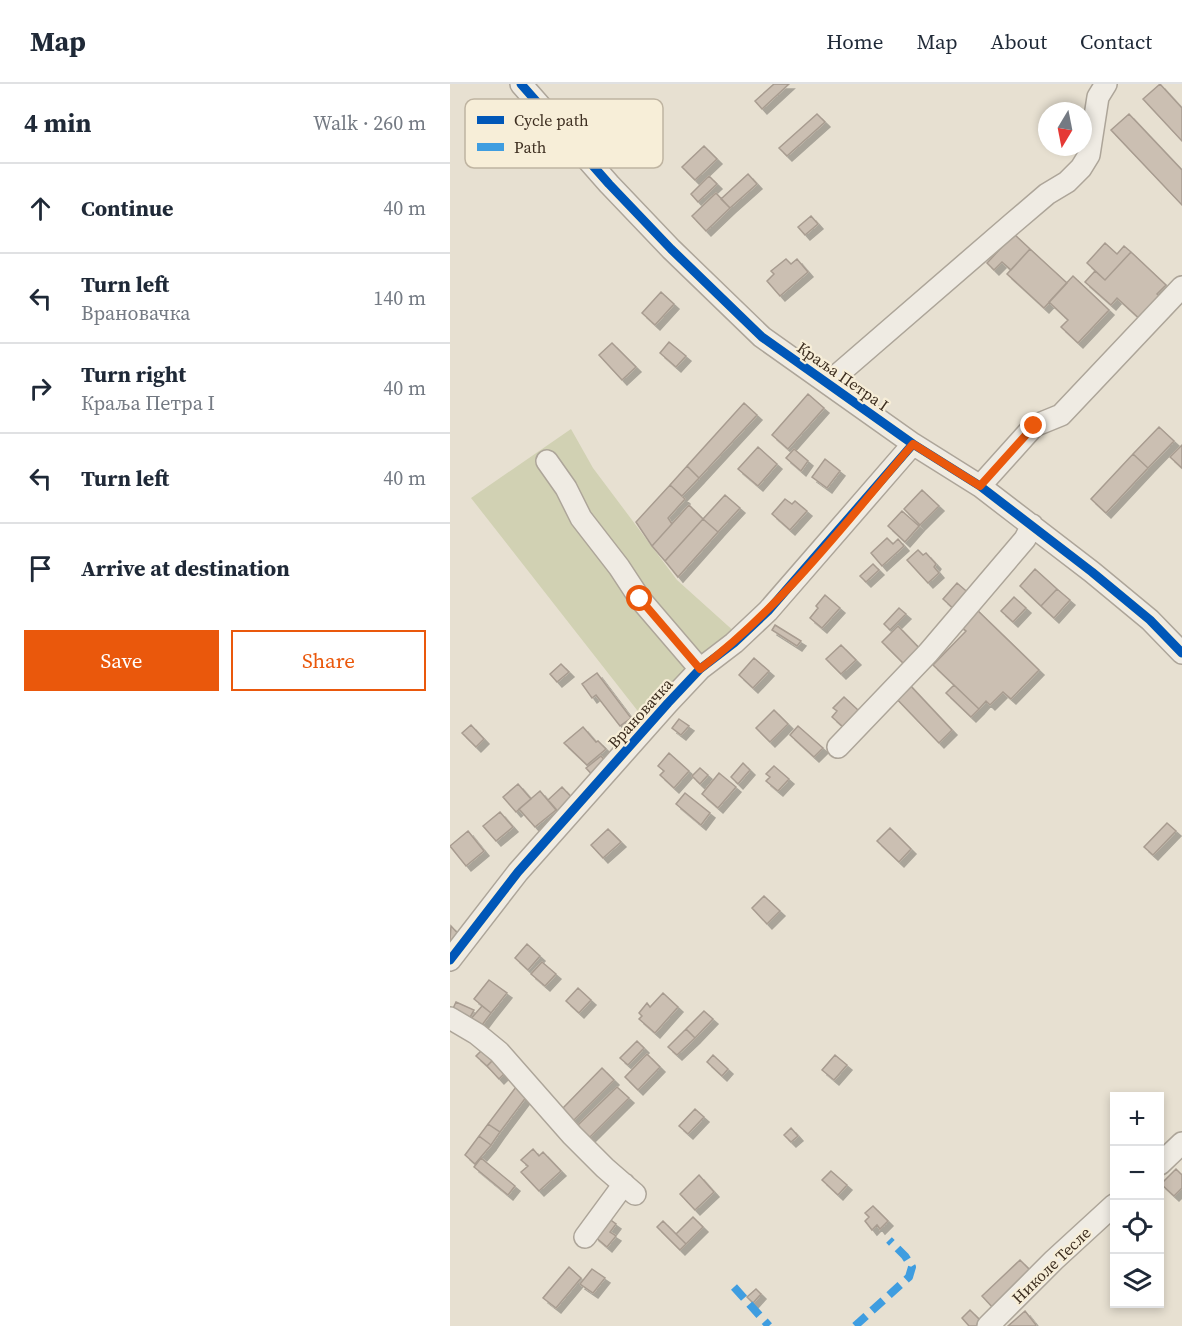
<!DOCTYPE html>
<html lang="en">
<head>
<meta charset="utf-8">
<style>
  body { margin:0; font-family:"Source Serif 4",serif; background:#f2f2f3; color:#1f2937 }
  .controls { position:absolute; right:18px; bottom:18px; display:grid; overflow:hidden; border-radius:0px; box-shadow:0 3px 9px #0003 }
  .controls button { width:54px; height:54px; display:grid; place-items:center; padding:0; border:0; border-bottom:2px solid #e0e1e3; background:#fff; color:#1f2937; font:30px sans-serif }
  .compass { position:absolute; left:588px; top:18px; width:54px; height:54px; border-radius:50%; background:#fff; box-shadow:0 3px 9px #0003; rotate:190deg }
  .stop { position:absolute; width:18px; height:18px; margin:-14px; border:4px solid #ea580c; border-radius:50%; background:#fff }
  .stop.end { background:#ea580c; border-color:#fff; box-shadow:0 2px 6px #0008 }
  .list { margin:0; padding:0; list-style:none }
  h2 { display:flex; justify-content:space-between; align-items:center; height:78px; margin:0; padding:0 24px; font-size:26px }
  h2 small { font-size:20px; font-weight:400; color:#747a83 }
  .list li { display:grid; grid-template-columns:39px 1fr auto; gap:18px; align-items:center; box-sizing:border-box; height:90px; padding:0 24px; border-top:2px solid #e0e1e3 }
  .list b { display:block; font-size:22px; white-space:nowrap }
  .list p { margin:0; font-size:20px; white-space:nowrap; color:#747a83 }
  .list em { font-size:20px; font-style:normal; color:#747a83 }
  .actions { display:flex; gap:12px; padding:18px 24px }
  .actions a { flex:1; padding:14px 0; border:2px solid #ea580c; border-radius:0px; text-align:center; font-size:21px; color:#ea580c }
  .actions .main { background:#ea580c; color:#fff }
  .icon { flex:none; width:33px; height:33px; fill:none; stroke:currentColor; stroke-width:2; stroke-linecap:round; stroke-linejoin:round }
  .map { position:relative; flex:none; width:732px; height:1242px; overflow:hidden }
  header { display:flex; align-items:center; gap:36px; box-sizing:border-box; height:84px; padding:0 30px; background:#fff; border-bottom:2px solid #e0e1e3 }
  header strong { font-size:28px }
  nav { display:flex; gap:33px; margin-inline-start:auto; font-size:21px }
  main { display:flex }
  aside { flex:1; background:#fff }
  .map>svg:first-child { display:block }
</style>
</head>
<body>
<header>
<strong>Map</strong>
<nav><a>Home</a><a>Map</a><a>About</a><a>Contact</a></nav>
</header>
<main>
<aside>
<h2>4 min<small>Walk · 260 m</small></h2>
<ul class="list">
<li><svg class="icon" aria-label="ahead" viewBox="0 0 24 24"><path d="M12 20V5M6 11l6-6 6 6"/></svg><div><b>Continue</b></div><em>40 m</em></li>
<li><svg class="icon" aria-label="left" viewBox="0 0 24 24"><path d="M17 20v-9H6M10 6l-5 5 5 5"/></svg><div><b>Turn left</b><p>Врановачка</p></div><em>140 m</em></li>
<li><svg class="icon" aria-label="right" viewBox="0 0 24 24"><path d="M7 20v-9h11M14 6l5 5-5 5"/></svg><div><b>Turn right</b><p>Краља Петра I</p></div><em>40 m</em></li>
<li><svg class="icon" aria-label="left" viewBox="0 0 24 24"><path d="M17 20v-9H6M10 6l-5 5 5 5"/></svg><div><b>Turn left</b></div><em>40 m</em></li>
<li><svg class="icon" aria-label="arrive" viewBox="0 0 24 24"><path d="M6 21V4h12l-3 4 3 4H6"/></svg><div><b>Arrive at destination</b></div></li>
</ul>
<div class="actions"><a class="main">Save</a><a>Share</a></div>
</aside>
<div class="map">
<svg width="732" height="1242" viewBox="0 0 732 1242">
  <defs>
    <filter id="shadow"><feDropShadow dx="5" dy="5" stdDeviation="0" flood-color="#0004"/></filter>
  </defs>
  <rect width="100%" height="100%" fill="#e7e0d1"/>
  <path fill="#d1d1b3" d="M121 345 143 384 227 496 287 550 194 635 21 414Z"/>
  <path fill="#cbbfb2" stroke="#a89c90" stroke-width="1.5" filter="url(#shadow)" d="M324 0H339L312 25 305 17Z
    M710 0 732 24V57L693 15Z
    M367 30 375 38 337 72 329 64Z
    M679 30 732 86V121L661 46Z
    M254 62 267 75 245 96 232 83Z
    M298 90 307 100 280 124 271 115Z
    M259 92 267 100 248 118 241 110Z
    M266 109 280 124 256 147 242 132Z
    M361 132 368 140 355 151 348 143Z
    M564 150 580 165 561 186 552 178 544 186 537 179Z
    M655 159 667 170 674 162 681 168 655 196 637 179Z
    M580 165 617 199 594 224 557 190Z
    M681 168 716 201 707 210 714 216 693 238 667 214 661 221 635 198 645 187 655 196Z
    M336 175 341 180 347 175 358 188 330 212 317 197 324 190 321 187Z
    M623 192 659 226 628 259 611 243 618 236 599 218Z
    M211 208 224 220 205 241 192 229Z
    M219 258 236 272 226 283 210 269Z
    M162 259 186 283 172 296 149 271Z
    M358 310 374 324 338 365 322 351Z
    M294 319 307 331 249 394 237 382Z
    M709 343 724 357 698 384 683 370Z
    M732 361V384L720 373Z
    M308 363 327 380 308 402 288 385Z
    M344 365 358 377 351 387 336 374Z
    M683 370 698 384 656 429 641 415Z
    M375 375 390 387 377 404 362 393Z
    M237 382 249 394 232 412 220 401Z
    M220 401 235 415 218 434 222 440 202 462 186 438Z
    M472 406 489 422 470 441 454 425Z
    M275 411 290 424 268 448 253 435Z
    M335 415 342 420 345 417 357 427 340 446 322 430Z
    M239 421 253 435 215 477 202 462Z
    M452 427 469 442 455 458 438 442Z
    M253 435 268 448 228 493 215 477Z
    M437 454 443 460 448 455 454 462 432 482 421 469Z
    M468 466 473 471 476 469 486 480 484 483 489 489 478 499 457 476Z
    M423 480 429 486 416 498 410 492Z
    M585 485 607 505 591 522 570 502Z
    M507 499 522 512 507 528 493 515Z
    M607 505 620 516 604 534 591 522Z
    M375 511 390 524 372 544 360 534 368 524 366 522Z
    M564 513 576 524 563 538 551 527Z
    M524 523 589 586 561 615 553 608 540 621 536 617 529 625 483 581 516 547 508 540Z
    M449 524 456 530 440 546 434 540Z
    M325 541 351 557 347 562 322 546Z
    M448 542 472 567 456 582 432 558Z
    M391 561 406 576 391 590 376 575Z
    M304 574 319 587 303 604 289 591Z
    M111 580 119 588 107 598 100 590Z
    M147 589 181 634 170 642 146 611 142 614 132 600Z
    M456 597 502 646 489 659 442 610Z
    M504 601 529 625 521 633 496 609Z
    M394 613 409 627 393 643 382 633 387 627 383 624Z
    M324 626 338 640 320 658 306 644Z
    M229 635 239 642 231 651 222 644Z
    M21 641 34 655 26 663 12 649Z
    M348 642 373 664 364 673 340 651Z
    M133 643 146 658 148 657 156 665 137 681 114 659Z
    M219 669 239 687 224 704 210 691 214 687 208 682Z
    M151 672 158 680 145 694 136 684Z
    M293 679 300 686 288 700 281 693Z
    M324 682 339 695 328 707 316 697 320 693 316 690Z
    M250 684 258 691 250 700 242 692Z
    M269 689 286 703 268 724 252 710Z
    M68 700 81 715 66 728 53 713Z
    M112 703 126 718 112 732 98 716Z
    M90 707 106 726 85 743 69 725Z
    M235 709 260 729 251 741 226 720Z
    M50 728 63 743 46 757 33 742Z
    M717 739 726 747 703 771 694 763Z
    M440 744 461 765 449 778 427 757Z
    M158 745 171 758 153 774 141 761Z
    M18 747 34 767 16 782 0 762Z
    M314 812 330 827 317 840 302 824Z
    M1 842 12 854 5 861 0 856Z
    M77 860 90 872 78 886 65 874Z
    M92 878 106 890 95 902 81 890Z
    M39 896 57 909 41 929 24 915Z
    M128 904 141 916 129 929 116 917Z
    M213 909 228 923 205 949 189 935 192 932 189 929 197 919 200 923Z
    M6 918 24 926 18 937 1 929Z
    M32 922 41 929 29 945 19 937Z
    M254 927 263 935 245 954 236 945Z
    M236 945 245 954 227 971 218 963Z
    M187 957 194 964 178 981 170 974Z
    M33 965 44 975 37 982 26 972Z
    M197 970 210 983 188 1006 175 993Z
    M263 971 278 985 272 992 257 978Z
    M385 971 397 981 384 996 372 986Z
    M44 975 56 988 49 995 37 982Z
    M152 984 164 996 123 1037 112 1025Z
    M66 1003 77 1012 50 1048 38 1040Z
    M167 1003 179 1014 139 1054 127 1042Z
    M245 1025 254 1033 238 1050 229 1042Z
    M38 1040 50 1048 41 1061 29 1052Z
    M341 1044 348 1052 341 1058 334 1051Z
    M29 1052 41 1061 25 1080 15 1071Z
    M83 1065 89 1072 93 1068 111 1087 89 1107 71 1088 78 1082 71 1076Z
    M31 1074 65 1102 58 1111 24 1083Z
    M726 1085 732 1091V1104L724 1112 711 1100Z
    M381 1087 397 1101 388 1111 372 1096Z
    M249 1091 264 1108 245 1126 230 1110Z
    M423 1122 438 1137 430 1145 427 1141 422 1146 415 1137 419 1133 415 1129Z
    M243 1133 253 1143 236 1160 226 1150Z
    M158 1134 166 1140 160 1148 166 1152 157 1163 144 1152Z
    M213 1137 236 1160 230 1166 207 1143Z
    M570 1176 582 1188 544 1225 532 1212Z
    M119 1183 131 1194 106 1224 93 1214Z
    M142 1185 155 1194 143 1209 130 1200Z
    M306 1205 311 1210 303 1219 297 1213Z
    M520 1226 533 1239 530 1242H519L512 1234Z
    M575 1227 586 1241 585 1242H558Z"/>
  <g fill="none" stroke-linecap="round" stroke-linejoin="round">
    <g stroke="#ada599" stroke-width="24">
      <path id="minor" d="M71 0 159 100 221 165 312 253 463 360 530 402 642 488 700 536 732 569
        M378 299 563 139 597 110 617 98 631 84 639 71 648 13 656 0
        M97 377 116 404 131 434 169 483 190 515 250 585
        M530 402 584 342 611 331 732 203
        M388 663 478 569 575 455 582 441
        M0 876 68 788 218 619 250 585 284 559 318 527 463 360
        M0 934 27 950 49 968 122 1051 155 1084 185 1110
        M710 1080 732 1059
        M135 1153 174 1100
        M538 1242 604 1176 664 1121"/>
    </g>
    <use href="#minor" stroke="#efebe3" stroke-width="21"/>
    <path stroke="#3f9de0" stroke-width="8" stroke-dasharray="15 8" stroke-linecap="butt" d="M284 1203 319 1242
      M405 1242 459 1193 462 1183 455 1172 439 1156"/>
    <g stroke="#f7eed8" stroke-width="13">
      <path id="cycleway" d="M71 0 159 100 221 165 312 253 463 360 530 402 642 488 700 536 732 569
        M0 876 68 788 218 619 250 585 284 559 318 527 463 360"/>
    </g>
    <use href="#cycleway" stroke="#0057b8" stroke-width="9"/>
  </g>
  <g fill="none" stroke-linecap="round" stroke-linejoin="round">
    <path stroke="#ea580c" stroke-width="8" d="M190 515 250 585C333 522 396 438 463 360L530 402 584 342"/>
  </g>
  <g text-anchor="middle" stroke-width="4.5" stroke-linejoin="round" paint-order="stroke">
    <g font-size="16" fill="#3d2e20" stroke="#f7eed8">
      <text transform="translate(393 292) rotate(35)" y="6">Краља Петра I</text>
      <text transform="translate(190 629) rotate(-48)" y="6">Врановачка</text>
      <text transform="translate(601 1181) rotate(-44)" y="6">Николе Тесле</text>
    </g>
  </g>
  <rect x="15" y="15" width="198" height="69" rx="9" fill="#f7eed8" stroke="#bfb4a1" stroke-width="1.5"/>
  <rect x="27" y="32" width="27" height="8" fill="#0057b8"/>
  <rect x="27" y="59" width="27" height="8" fill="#3f9de0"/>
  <g font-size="16" fill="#3d2e20">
    <text x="64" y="42">Cycle path</text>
    <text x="64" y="69">Path</text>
  </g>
</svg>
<div class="controls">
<button>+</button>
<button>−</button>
<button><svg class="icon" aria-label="locate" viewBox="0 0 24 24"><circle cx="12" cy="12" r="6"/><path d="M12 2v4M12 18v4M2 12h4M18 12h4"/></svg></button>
<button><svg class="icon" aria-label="layers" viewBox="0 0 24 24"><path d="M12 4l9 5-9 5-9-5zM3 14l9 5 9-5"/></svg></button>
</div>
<svg class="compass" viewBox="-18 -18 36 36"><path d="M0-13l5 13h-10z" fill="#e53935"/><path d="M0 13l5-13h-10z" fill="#747a83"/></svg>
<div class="stop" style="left:190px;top:515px"></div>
<div class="stop end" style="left:584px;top:342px"></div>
</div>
</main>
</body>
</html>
